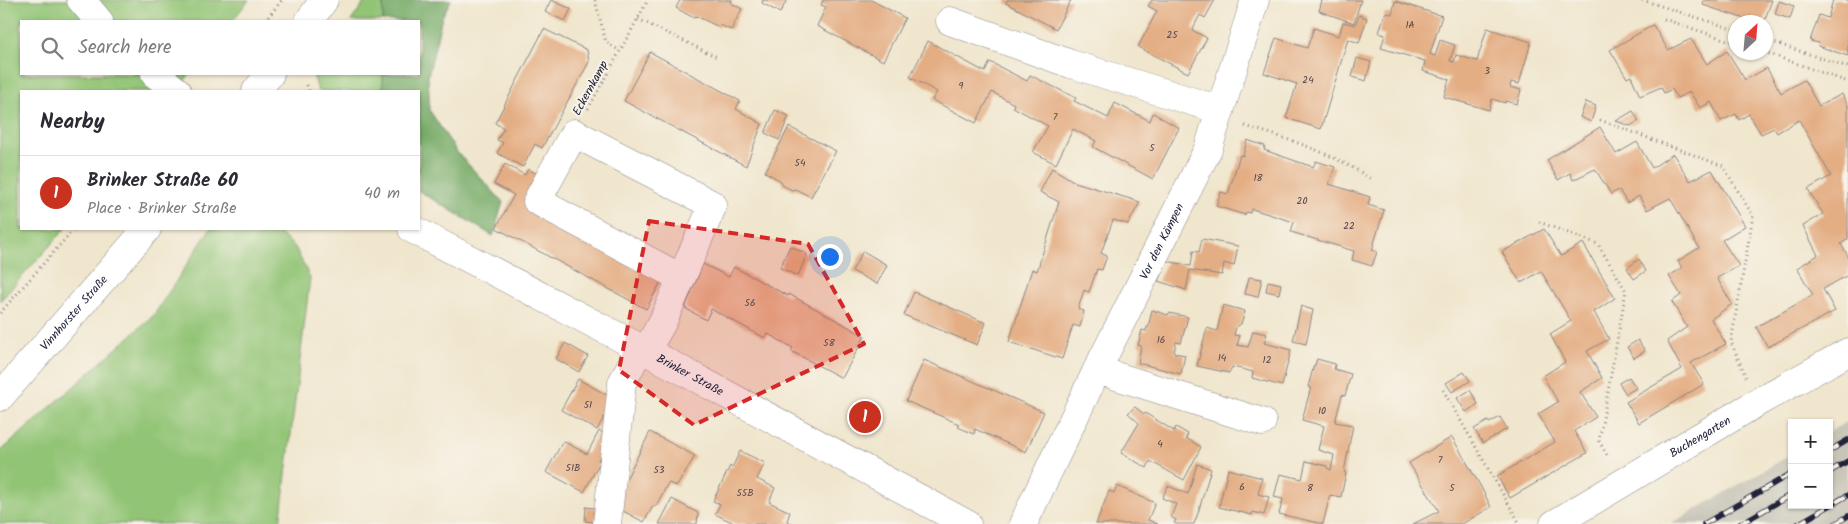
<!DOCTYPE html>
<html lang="en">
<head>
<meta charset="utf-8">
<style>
  body { margin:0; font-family:Kalam,sans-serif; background:#f2f2f3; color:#2b2b33 }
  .controls { position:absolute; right:15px; bottom:15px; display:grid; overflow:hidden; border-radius:0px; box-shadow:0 1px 4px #0004 }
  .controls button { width:45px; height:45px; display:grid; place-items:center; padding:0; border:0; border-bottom:1px solid #e1e1e2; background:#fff; color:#2b2b33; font:25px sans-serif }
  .compass { position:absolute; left:1728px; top:15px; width:45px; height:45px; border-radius:50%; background:#fff; box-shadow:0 1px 4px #0004; rotate:26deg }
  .you { position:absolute; left:829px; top:256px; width:18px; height:18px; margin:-12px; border:4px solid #fff; border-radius:50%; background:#1a73e8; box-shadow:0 0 0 8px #1a73e833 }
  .badge { display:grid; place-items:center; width:32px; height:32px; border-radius:50%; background:#c8321e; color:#fff; font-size:16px; font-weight:700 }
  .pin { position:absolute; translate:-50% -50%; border:2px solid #fff; box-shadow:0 1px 5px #0006 }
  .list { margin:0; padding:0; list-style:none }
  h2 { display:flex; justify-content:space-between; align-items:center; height:65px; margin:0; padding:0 20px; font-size:21px }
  h2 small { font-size:16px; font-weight:400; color:#7c7c81 }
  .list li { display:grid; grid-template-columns:32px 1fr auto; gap:15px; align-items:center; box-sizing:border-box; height:75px; padding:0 20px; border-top:1px solid #e1e1e2 }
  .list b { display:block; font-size:19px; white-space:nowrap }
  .list p { margin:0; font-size:16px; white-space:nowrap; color:#7c7c81 }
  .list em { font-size:16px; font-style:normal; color:#7c7c81 }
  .icon { flex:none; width:28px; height:28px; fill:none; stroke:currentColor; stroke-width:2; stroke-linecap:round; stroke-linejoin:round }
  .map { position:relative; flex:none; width:1848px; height:524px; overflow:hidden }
  .search { position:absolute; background:#fff; box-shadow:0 1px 4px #0004; left:20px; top:20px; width:400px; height:55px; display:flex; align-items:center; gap:12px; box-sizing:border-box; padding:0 18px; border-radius:0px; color:#7c7c81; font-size:19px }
  .panel { position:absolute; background:#fff; box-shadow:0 1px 4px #0004; left:20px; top:90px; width:400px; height:140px; border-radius:0px }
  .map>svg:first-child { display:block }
</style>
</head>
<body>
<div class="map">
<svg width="1848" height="524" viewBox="0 0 1848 524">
  <rect width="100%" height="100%" fill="#f7f3e8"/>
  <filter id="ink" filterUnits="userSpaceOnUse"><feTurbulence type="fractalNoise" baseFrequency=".02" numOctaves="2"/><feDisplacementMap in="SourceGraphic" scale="10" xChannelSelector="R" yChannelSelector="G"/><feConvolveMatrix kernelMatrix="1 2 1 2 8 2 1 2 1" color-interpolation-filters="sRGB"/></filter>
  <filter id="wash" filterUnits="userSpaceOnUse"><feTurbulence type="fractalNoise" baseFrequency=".0096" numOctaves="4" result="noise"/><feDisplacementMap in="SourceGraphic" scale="20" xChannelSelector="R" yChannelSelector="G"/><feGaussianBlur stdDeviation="1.12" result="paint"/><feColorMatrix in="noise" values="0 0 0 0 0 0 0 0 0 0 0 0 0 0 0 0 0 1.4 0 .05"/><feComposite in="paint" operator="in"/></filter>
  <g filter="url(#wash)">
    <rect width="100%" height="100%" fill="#f0e6cd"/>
    <path fill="#c7c4b8" d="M1848 421V524H1671L1792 454V505H1829V432Z"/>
    <path fill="#91c475" stroke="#5a7358" d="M0 0H249L232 21H21V74H190L176 91H21V229H65L0 301Z
      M366 0H383V21H351Z
      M313 74H383V91H318Z
      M210 229H274L295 247 310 278 280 524H0V452L154 315Z"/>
    <path fill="#74aa66" stroke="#4b6650" d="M383 0H451L442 17 428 76 430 111 457 152 503 202 493 236 419 191V91H383V74H419V21H383Z"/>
    <g id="blocks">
      <path fill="#e4ae84" d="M551 0 571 9 565 21 545 12Z
        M680 0H732L731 3 742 9 731 30 720 25 719 27 696 16 694 18 676 8Z
        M763 0H787L780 13 762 3Z
        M823 0H871L905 18 883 61 817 26 826 7 821 5Z
        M1007 0H1071L1056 29 1006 3Z
        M1152 0H1215L1205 18 1200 15 1192 30 1207 38 1188 73 1138 47 1157 11 1148 6Z
        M1322 0H1361L1354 23 1319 11Z
        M1704 0H1772L1764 22H1754L1703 5Z
        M1833 0H1848V56L1818 46 1819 43 1810 41 1819 15 1828 18Z
        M1395 1 1442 16 1430 54 1435 56 1440 40 1455 45 1450 61 1454 62 1456 55 1477 61 1487 28 1531 42 1519 84 1511 82 1510 87 1521 90 1517 104 1505 101V103L1492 99 1489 110 1444 97 1449 79 1423 71 1425 61 1381 48 1385 35 1379 33 1385 13 1392 14Z
        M1779 1 1794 6 1790 19 1775 14Z
        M1359 15 1367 18 1359 43 1348 39 1321 129 1286 118 1297 84 1264 73 1276 38 1307 48 1314 28 1339 36 1343 22 1355 25Z
        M1653 25 1668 50 1691 39 1707 64 1727 51 1745 80 1767 68 1781 93 1804 80 1819 106 1842 94 1848 106V239L1841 244 1848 256V275L1823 289 1835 311 1768 347 1756 327 1813 295 1797 268 1818 255 1803 226 1823 214 1808 189 1831 176 1799 120 1777 133 1774 128 1761 134 1749 114 1739 120 1736 114 1721 121 1711 102 1700 108 1690 92 1677 98 1672 89 1664 93 1661 87 1640 96 1631 76 1627 78 1610 50Z
        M544 29 587 50 589 62 542 148 535 144 523 167 497 153 503 143 497 140 504 128 495 123Z
        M928 41 985 72 990 62 1027 81 1030 75 1076 98 1074 101 1108 118 1115 103 1150 121 1153 113 1179 128 1153 179 1093 147 1096 141 1073 129 1056 164 1033 152 1048 126 1013 107 1014 104 992 92 976 123 932 100 937 92 910 77Z
        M650 52 740 101 736 109 762 124 746 166 624 101Z
        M1357 58 1371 62 1366 81 1352 77Z
        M1586 102 1596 106 1591 122 1580 117Z
        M775 110 789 116 779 140 765 133Z
        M1633 111 1639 121 1630 126 1616 121Z
        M789 127 836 151 811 197 795 189 792 190 782 185 781 181 765 172Z
        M1600 127 1616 154 1637 142 1652 168 1673 154 1690 181 1712 170 1745 226 1722 240 1739 266 1717 278 1732 304 1711 319 1726 344 1691 363 1704 384 1639 423 1626 402 1682 369 1667 341 1687 327 1672 302 1681 295 1669 276 1682 268 1678 261 1699 248 1670 198 1647 210 1639 196 1627 203 1619 190 1611 194 1595 169 1573 180 1570 173 1558 180 1547 160Z
        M1247 140 1265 146 1264 150 1313 167 1316 161 1335 167 1329 184 1370 197 1368 205 1384 210 1372 250 1377 252 1372 266 1352 260 1354 251 1291 232 1294 222 1252 209 1250 213 1246 212 1245 215 1216 206 1221 192 1228 194 1240 155 1243 156Z
        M505 164 525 175 528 169 543 177 525 209 661 282 646 309 496 228 514 195 494 184Z
        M1052 168 1075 182 1140 202 1128 224 1113 220 1101 253 1107 256 1102 270 1097 269 1089 292 1084 290 1078 309 1084 311 1080 327 1073 325 1062 359 1009 342 1032 269 1037 271 1059 202 1040 192Z
        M1544 229 1561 256 1583 243 1615 298 1594 312 1609 339 1587 351 1602 378 1580 392 1596 417 1574 431 1587 453 1510 498 1497 476 1555 442 1538 414 1558 402 1543 376 1565 362 1550 334 1571 321 1541 271 1521 283 1502 252Z
        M1202 239 1238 246 1234 266 1224 263 1222 275 1190 270 1186 290 1158 281 1167 261 1191 266 1193 251 1199 252Z
        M790 246 807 254 798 276 780 268Z
        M863 251 887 265 877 284 852 271Z
        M1639 259 1646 271 1634 279 1627 268Z
        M703 264 729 277 734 267 788 296 789 294 865 336 842 378 791 351 793 348 768 334 765 338 711 309 706 320 685 308Z
        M1249 277 1262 279 1258 297 1245 294Z
        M1268 281 1281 284 1279 294 1266 291Z
        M914 292 986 323 977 345 904 315Z
        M1223 305 1245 311 1241 324 1236 327 1234 335 1240 336 1237 345 1248 347 1253 331 1267 334 1264 343 1291 350 1282 386 1252 378 1253 372 1242 369 1232 367 1229 373 1197 366 1207 328 1217 331Z
        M1301 306 1313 310 1306 344 1293 341Z
        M1152 310 1168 315 1169 313 1188 317 1181 343 1176 342 1174 353 1185 355 1181 374 1138 363 1141 346 1138 345 1142 330 1146 331 1147 327 1148 328Z
        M1638 340 1645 351 1634 358 1627 347Z
        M565 343 588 356 579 372 556 359Z
        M1317 359 1335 364 1334 369 1351 374 1345 396 1342 395 1335 422 1353 425 1344 472 1346 473 1341 497 1330 495 1323 524 1279 514 1283 499 1274 497 1280 474 1302 479 1306 461 1327 466V468L1331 470 1334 455 1318 450 1324 426 1302 420 1311 387H1308L1314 365H1315Z
        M924 360 1044 412 1026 452 975 429 974 434 958 427 959 424 906 401Z
        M1464 372 1470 381 1452 392 1446 383Z
        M1629 377 1636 388 1626 394 1619 383Z
        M578 379 614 399 597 430 561 410Z
        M1470 390 1478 404 1466 412 1457 398Z
        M1135 407 1144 414 1145 413 1174 431 1176 427 1188 434 1186 438 1201 447 1184 480 1150 461 1147 468 1121 453 1139 423 1128 413Z
        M860 409 873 414 869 424 856 419Z
        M1500 417 1507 429 1483 443 1474 429 1488 421 1489 423Z
        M599 431 611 437 598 460 600 462 584 492 546 472 563 441 587 454Z
        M650 432 695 456 677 486 668 483 656 506H653L644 522 619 509 621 489Z
        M1452 437 1481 487 1491 507 1462 524H1413L1439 511 1409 463Z
        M740 451 765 463 757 479 775 488 769 502 790 512 787 521 794 524H736L715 514 720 504 713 501 730 466 732 468Z
        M1197 464 1211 469 1198 513 1194 524H1176L1174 523 1176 520 1171 517 1176 504 1162 498 1168 486 1188 494Z
        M1228 469 1262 478 1258 494 1269 497 1264 515 1253 512 1252 515 1219 507Z
        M1117 486 1155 503 1148 520 1158 524H1096L1109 491 1114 493Z
        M672 499 698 513 697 524H659Z
        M586 507 601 509 600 523 585 521Z"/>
    </g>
  </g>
  <g filter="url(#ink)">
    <use href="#blocks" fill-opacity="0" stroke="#898484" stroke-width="1"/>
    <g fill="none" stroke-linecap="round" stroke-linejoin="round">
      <g stroke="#898484" stroke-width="29">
        <g id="minor">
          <path d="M81 0 99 21"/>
          <path d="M309 21 324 0"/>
          <path d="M950 21 1071 64 1220 110"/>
          <path d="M155 74 177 91"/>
          <path d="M256 91 270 74"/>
          <path id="s1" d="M412 229 646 351 967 524"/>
          <path d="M646 351 663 321 713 205 574 133 537 201 681 278"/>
          <path d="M1097 370 1262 422"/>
          <path id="s2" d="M0 397 147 229"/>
          <path d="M607 524 622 383 640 348"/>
          <path id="s3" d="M1023 524 1097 370 1208 149 1255 0"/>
          <path id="s4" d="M1554 524 1758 402 1848 352"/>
        </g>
      </g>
      <path stroke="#898484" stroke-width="3" stroke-dasharray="1 4" stroke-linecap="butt" d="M595 0 606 42 620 51
        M1642 0 1736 30
        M638 19 717 57
        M1664 19 1736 43
        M265 21 282 0
        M1766 40 1848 67
        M1764 52 1848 82
        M307 85 309 91
        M588 109 648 0
        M1600 120 1723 166 1753 216 1731 342 1746 377
        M1245 126C1289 139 1333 153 1371 179
        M1539 222 1598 244 1626 291 1599 441 1608 457
        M0 313 74 229
        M1443 390 1520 524"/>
      <use href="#minor" stroke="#fff" stroke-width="28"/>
      <g stroke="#22223b" stroke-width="5.5">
        <path id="rail" d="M1829 451 1848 440
          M1829 472 1848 461
          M1704 524 1792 473
          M1740 524 1792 494
          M1798 524 1848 495
          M1835 524 1848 516"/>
      </g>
      <use href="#rail" stroke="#f7f3e8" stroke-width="4" stroke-dasharray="11" stroke-linecap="butt"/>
    </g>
  </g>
  <path fill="#d62828" fill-opacity="0.2" stroke="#d62828" stroke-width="4" stroke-dasharray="10 6" stroke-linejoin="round" d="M649 221 808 244 864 344 694 425 619 370Z"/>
  <g text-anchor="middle" stroke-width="4" stroke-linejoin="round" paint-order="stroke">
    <g font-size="10" fill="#52454d">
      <text x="1410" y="28">1A</text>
      <text x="1172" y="38">25</text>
      <text x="1487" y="74">3</text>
      <text x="1308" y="83">24</text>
      <text x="961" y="89">9</text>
      <text x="1055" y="120">7</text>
      <text x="1152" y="151">5</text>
      <text x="800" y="166">54</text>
      <text x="1258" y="181">18</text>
      <text x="1302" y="204">20</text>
      <text x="1349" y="229">22</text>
      <text x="750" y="306">56</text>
      <text x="1161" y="343">16</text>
      <text x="829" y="346">58</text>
      <text x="1222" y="361">14</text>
      <text x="1267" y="363">12</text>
      <text x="588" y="408">51</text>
      <text x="1322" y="414">10</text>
      <text x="1160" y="447">4</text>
      <text x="1440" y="463">7</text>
      <text x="573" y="471">51B</text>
      <text x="659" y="473">53</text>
      <text x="1242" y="490">6</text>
      <text x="1310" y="491">8</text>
      <text x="1452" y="491">5</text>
      <text x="745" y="496">55B</text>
    </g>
    <g font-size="12" fill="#22223b" stroke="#f7f3e8">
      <text transform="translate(590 88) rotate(-61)" y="4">Eckernkamp</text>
      <text dy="4" stroke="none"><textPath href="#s3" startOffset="315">Vor den Kämpen</textPath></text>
      <text dy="4" stroke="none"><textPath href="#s2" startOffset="112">Vinnhorster Straße</textPath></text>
      <text dy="4" stroke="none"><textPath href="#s1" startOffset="314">Brinker Straße</textPath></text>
      <text dy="4" stroke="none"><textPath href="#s4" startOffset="170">Buchengarten</textPath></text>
    </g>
  </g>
</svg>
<div class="controls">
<button>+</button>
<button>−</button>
</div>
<svg class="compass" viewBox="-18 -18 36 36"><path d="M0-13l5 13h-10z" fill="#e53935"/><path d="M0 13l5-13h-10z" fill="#7c7c81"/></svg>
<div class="you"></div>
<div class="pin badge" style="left:865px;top:417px">1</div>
<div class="search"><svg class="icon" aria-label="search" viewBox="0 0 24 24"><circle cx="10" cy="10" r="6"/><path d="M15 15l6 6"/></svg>Search here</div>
<section class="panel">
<h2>Nearby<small></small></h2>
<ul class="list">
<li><span class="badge">1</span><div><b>Brinker Straße 60</b><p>Place · Brinker Straße</p></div><em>40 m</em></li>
</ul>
</section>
</div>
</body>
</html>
